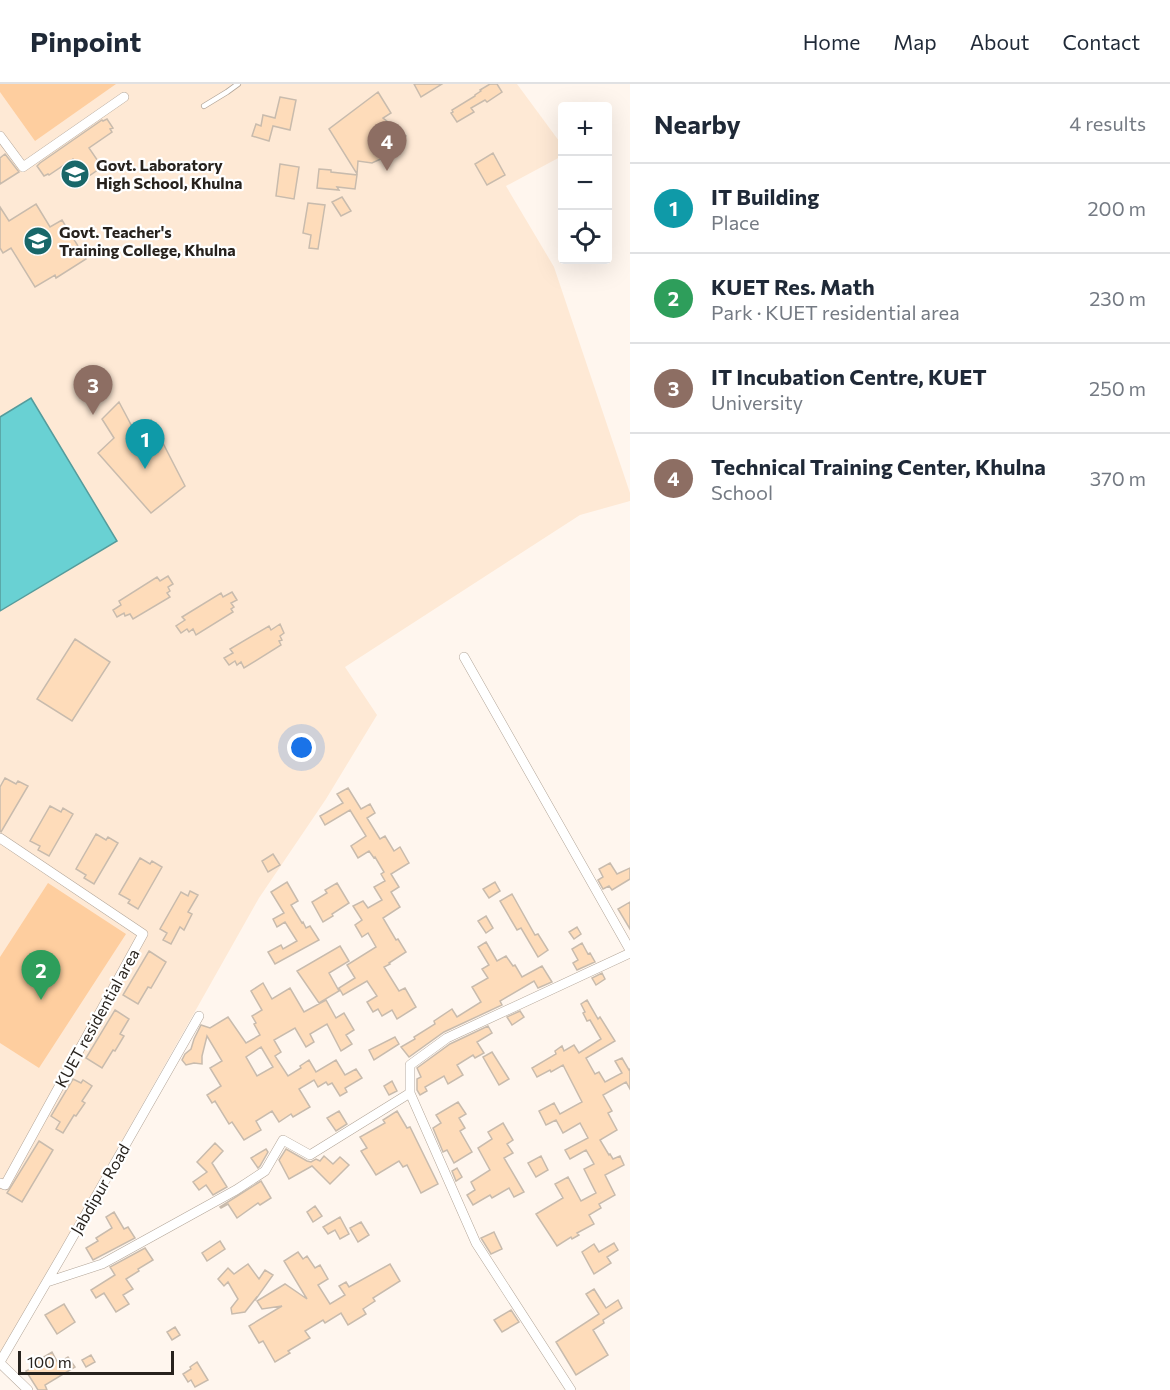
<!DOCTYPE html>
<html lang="en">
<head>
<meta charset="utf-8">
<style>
  body { margin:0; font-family:Commissioner,sans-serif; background:#f2f2f3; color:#1f2937 }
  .controls { position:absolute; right:18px; top:18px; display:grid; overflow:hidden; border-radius:6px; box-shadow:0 6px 24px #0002 }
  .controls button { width:54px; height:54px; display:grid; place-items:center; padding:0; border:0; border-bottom:2px solid #e0e1e3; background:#fff; color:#1f2937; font:30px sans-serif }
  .scale { position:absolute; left:18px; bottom:15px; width:156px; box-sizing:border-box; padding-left:6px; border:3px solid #27221d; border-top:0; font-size:16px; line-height:21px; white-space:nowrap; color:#27221d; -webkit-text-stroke:4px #fff; paint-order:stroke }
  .you { position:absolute; left:302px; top:664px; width:21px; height:21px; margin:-15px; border:4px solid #fff; border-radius:50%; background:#1a73e8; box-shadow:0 0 0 9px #1a73e833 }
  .badge { display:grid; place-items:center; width:39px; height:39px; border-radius:50%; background:#196769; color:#fff; font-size:20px; font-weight:700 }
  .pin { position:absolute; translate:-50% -50px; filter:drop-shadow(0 2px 3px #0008) }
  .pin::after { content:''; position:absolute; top:32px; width:21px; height:18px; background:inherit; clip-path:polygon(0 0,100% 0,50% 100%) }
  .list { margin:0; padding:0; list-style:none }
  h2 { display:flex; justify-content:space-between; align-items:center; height:78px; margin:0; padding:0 24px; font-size:26px }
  h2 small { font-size:20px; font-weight:400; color:#747a83 }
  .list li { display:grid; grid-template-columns:39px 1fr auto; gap:18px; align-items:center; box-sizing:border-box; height:90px; padding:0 24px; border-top:2px solid #e0e1e3 }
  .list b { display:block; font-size:22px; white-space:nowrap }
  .list p { margin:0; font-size:20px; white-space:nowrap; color:#747a83 }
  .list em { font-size:20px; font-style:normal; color:#747a83 }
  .icon { flex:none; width:33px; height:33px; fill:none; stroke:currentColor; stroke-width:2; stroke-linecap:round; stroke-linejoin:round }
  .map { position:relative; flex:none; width:630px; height:1306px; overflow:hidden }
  header { display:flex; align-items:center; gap:36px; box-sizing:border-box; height:84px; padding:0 30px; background:#fff; border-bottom:2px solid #e0e1e3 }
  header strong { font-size:28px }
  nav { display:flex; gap:33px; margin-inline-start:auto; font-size:21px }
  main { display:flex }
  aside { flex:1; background:#fff }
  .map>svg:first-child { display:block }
</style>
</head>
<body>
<header>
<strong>Pinpoint</strong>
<nav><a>Home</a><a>Map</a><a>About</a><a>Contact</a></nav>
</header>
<main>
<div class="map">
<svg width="630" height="1306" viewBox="0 0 630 1306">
  <rect width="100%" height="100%" fill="#fff6ee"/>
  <path fill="#fee9d5" d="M0 0H517L562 61V72L506 102 554 183 630 409V417L580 431 345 583 377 631 326 715 259 814 0 1273Z"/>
  <path fill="#fece9f" d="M0 0H116L35 57 0 8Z
    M48 799 126 850 39 984 0 959V873Z"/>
  <path fill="#69d1d3" stroke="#559c9c" stroke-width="1.5" d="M31 314 117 457 0 527V333Z"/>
  <path fill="#fedcba" stroke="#c8bbad" stroke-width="1.5" fill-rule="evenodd" d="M414 0H442L421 13Z
    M490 0H497L502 8 487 18 485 16 471 24 474 28 457 38 451 29 453 28 452 26 475 12V11L481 7 480 6Z
    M378 8 391 29 383 34 406 52 394 69 372 79 358 77 357 90 329 45Z
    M280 13 296 16 290 46 273 42 269 57 252 52 256 40 261 42 263 31 275 34Z
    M107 35 113 44 110 45 112 48 89 64 102 83 86 94 73 75 49 91 48 90 44 92 37 82 40 79 102 36 103 37Z
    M493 69 505 91 487 101 475 80Z
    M5 70 19 88 0 100V74Z
    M280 80 299 83 294 115 276 112Z
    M319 85 331 86V88L357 91 355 105 337 103 339 106 317 104Z
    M342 113 351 127 341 132 332 118Z
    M308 119 325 121 318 165 309 164 311 151 303 149Z
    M36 120 50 143 62 136 86 175 56 194 55 191 35 203 11 164 3 169 0 164V123L9 137Z
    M119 318 135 348 151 336 185 402 151 429 98 369 114 354 102 335Z
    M168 492 173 500 168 503 170 507 167 509 170 513 133 535 130 530 125 532 124 529 117 533 113 526 121 521 119 517 157 493 160 497Z
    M232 508 237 516 231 519 234 523 231 525 233 528 196 551 193 545 189 548 187 545 181 549 176 542 185 536 182 533 221 509 223 513Z
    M280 540 284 549 280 552 282 556 279 557 281 561 244 584 241 578 237 581 235 577 229 581 224 574 233 569 230 565 269 542 271 546Z
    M75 555 110 578 72 637 37 615Z
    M5 694 16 700 18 697 28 702 1 748 0 747V703Z
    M348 704 361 725 370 720 375 729 367 734 380 755 385 752 394 767 400 763 409 779 391 790 399 803 391 808 400 823 383 834 396 856 398 855 406 868 389 879 390 880 384 883 399 907 405 904 416 923 397 935 392 926 382 932 378 925 373 928 367 918 377 912 367 897 343 911 339 904 355 894 347 881 376 863 368 849 362 853 355 841 362 836 353 822 363 817 368 824 382 816 374 803 385 797 381 790 384 788 375 773 374 774 369 767 358 774 351 762 366 752 350 726 325 741 320 732 343 719 337 710Z
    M50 722 61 728 63 724 73 730 49 772 38 766 40 762 30 757Z
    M96 750 106 756 108 753 118 759 94 800 84 794 86 791 76 785Z
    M273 770 280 781 268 788 262 777Z
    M140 774 150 780 152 777 162 783 138 825 128 819 130 816 119 810Z
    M610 779 617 790 630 784V795L612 806 609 802 603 805 598 796 603 793 599 785Z
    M287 798 298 817 291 821 302 839 303 838 306 844 310 842 319 856 275 880 268 868 281 861 283 865 297 857 285 838 277 843 273 835 284 829 271 808Z
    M495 798 500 807 489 814 483 805Z
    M337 799 349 819 332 830 333 832 323 838 312 818 327 809 325 806Z
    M190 807 198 811 188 828 192 830 184 846 180 843 171 860 163 856 167 849 160 845 181 808 188 812Z
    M512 810 535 851 538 850 548 866 538 873 521 844 517 846 500 817Z
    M630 818V845L618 825Z
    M486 832 493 844 486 849 478 837Z
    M577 843 581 850 574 855 569 848Z
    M486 858 497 877 506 872 513 882 515 881 522 893 542 882 552 898 538 904 534 897 500 917 502 921 444 948 409 973 401 963 415 955 414 953 435 940 434 937 452 925 457 933 481 918 472 903 488 894 482 885 489 881 478 863Z
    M582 859 588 870 590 869 595 878 577 886 573 879 578 876 572 865Z
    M340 862 349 877 329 889 339 907 319 919 297 887Z
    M149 867 166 878 151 904 148 903 138 920 123 911Z
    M602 889 605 895 596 901 592 894Z
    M263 899 272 915 290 904 304 928 326 916 336 934 344 929 354 946 346 951 352 960 341 967 327 940 310 950 314 958 306 963 295 944 274 956 281 968 275 972 288 992 301 984 300 982 309 976 316 988 336 976 345 991 356 985 362 994 345 1004 347 1008 340 1012 332 999 328 1001 326 998 318 1003 314 996 299 1005 310 1023 293 1033 291 1030 279 1038 272 1027 256 1037 261 1046 244 1056 232 1038 229 1040 215 1017 212 1019 207 1011 221 1002 210 984 222 977 207 952 202 972V980L194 979 186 981 182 976 185 970 191 965 194 955 201 941 210 944 228 933 246 959 260 951 254 940 256 939 252 932 262 926 251 907ZM261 963 273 983 257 992 246 973Z
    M587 916 598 935 600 933 615 957 586 974 595 990 599 988 605 998 622 989 615 977 622 974 629 986 630 985V1005L626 998 603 1011 612 1027 608 1029 617 1046 600 1056 609 1071 610 1070 613 1075 620 1072 624 1081 605 1091 615 1111 599 1120 601 1124 589 1131 594 1140 577 1149 579 1151 572 1155 571 1153 557 1162 536 1130 563 1114 555 1100 568 1093 581 1117 596 1109 584 1085 594 1080 586 1066 570 1075 565 1066 588 1054 580 1039 563 1049 556 1036 546 1041 539 1027 554 1019 560 1030 582 1018 563 981 551 988 550 986 537 993 532 984 556 970 555 967 562 962 564 967 574 961 579 969 601 955 590 936 587 937 583 929 585 928 581 920Z
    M115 926 129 935 120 950 124 952 115 967 113 966 102 984 86 974Z
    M520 927 524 933 512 941 507 933Z
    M488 942 492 949 477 958 484 969 475 974 473 971 457 981 463 991 448 1000 444 992 425 1003 427 1007 420 1011 417 1006V995L421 993 417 984 450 960Z
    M395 953 399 960 374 976 369 966Z
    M492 968 509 995 499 1001 483 973Z
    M73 995 81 999 83 996 92 1002 82 1017 85 1019 76 1032 74 1031 63 1049 56 1045 60 1038 51 1032Z
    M392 997 397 1007 389 1011 384 1002Z
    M458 1018 466 1030 459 1034 465 1044 460 1047 472 1068 454 1079 447 1066 443 1068 433 1044 441 1039 436 1031Z
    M339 1027 347 1040 336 1047 327 1034Z
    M397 1027 407 1044 410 1043 438 1100 421 1109 407 1081 403 1083 399 1077 376 1091 361 1067 367 1064 360 1053 385 1039 383 1036Z
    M503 1039 513 1056 507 1060 513 1069 504 1074 524 1108 514 1113 509 1104 492 1114 490 1111 473 1121 467 1111 475 1106 471 1098 490 1086 478 1064 492 1055 488 1048Z
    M39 1057 53 1066 22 1118 7 1109Z
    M215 1059 223 1067 212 1079 227 1103 213 1111 206 1101 199 1106 193 1098 207 1088 197 1078Z
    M266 1065 268 1068 260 1082 258 1084 251 1074Z
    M286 1065 307 1077 311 1078 316 1075 320 1077 324 1072 333 1080 340 1073 349 1081 330 1100 312 1082 289 1095 279 1076Z
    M541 1072 548 1086 536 1093 528 1079Z
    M457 1084 462 1093 456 1097 452 1087Z
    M261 1097 271 1114 260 1121 258 1119 237 1134 228 1120 221 1124 220 1123Z
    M315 1122 322 1132 313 1138 307 1128Z
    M114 1128 124 1145 128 1143 135 1154 93 1176 86 1164 98 1157 96 1154 112 1144 106 1133Z
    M340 1133 349 1150 340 1155 335 1146 328 1150 323 1143Z
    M361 1138 369 1151 358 1158 350 1144Z
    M494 1148 502 1165 491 1170 481 1154Z
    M220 1157 225 1165 207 1177 202 1169Z
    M614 1159 618 1166 607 1173 611 1179 594 1190 582 1168 594 1160 599 1168Z
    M145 1164 153 1176 138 1185 139 1187 126 1195 133 1205 123 1211 129 1220 116 1228 104 1209 96 1214 91 1206 115 1191 110 1183Z
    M298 1168 303 1175 307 1172 315 1184 320 1181 328 1195 318 1201 330 1220 345 1211 339 1202 346 1198 349 1203 390 1180 400 1197 373 1214 375 1217 363 1225 366 1230 348 1241 341 1229 325 1239 323 1236 305 1247 310 1254 288 1267 290 1269 275 1278 263 1257 259 1259 249 1242 282 1222 262 1225 257 1217 285 1200 307 1215 284 1177Z
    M248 1180 259 1195 265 1186 273 1191 256 1215V1214L245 1228 232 1230 231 1224 238 1215 228 1198 224 1202 218 1195 228 1184 234 1190Z
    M594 1205 606 1224 618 1216 622 1224 603 1236 604 1239 593 1246 608 1271 576 1291 556 1258 599 1230 586 1210Z
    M64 1220 75 1238 57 1250 45 1231Z
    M511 1226 519 1238 502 1248 494 1236Z
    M175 1243 180 1251 172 1256 167 1248Z
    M52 1268 58 1279 68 1273 75 1283 45 1301 47 1306H38L26 1287 34 1283 32 1280Z
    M91 1271 95 1278 86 1283 82 1276Z
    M197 1278 208 1296 195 1303 191 1296 188 1298 183 1290 191 1285 190 1283Z"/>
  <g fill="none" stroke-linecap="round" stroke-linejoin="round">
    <g stroke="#b2a598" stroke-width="6">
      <path id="lane" d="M204 22 227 8 238 0"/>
    </g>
    <g stroke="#b2a598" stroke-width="10">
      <path id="street" d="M0 52 23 83 124 13
        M464 573 630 866
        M0 754 143 850 5 1101 0 1099
        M410 1009V981L447 954 630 869
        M47 1198 102 1180 236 1106 265 1087 283 1056 310 1071 410 1009 476 1159 571 1306
        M0 1278 63 1170 199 932
        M0 1279 28 1306"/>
    </g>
    <use href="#lane" stroke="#fff" stroke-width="4.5"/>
    <use href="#street" stroke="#fff" stroke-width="9"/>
  </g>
  <defs>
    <g id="school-disc" transform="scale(1.5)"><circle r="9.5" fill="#196769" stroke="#fff"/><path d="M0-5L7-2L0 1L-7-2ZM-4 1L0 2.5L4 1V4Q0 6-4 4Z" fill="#fff"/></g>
    <g id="university-disc" transform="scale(1.5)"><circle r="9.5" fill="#196769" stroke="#fff"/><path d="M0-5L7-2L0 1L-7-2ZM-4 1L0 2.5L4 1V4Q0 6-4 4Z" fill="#fff"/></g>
  </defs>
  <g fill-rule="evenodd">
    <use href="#school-disc" x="75" y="90"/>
    <use href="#university-disc" x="38" y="157"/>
  </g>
  <g text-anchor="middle" stroke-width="4.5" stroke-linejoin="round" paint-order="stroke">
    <g font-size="16" font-weight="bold" fill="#27221d" stroke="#fff" text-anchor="start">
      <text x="96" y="87">Govt. Laboratory<tspan x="96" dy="18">High School, Khulna</tspan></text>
      <text x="59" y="154">Govt. Teacher's<tspan x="59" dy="18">Training College, Khulna</tspan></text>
    </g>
    <g font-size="16" fill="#27221d" stroke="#fff">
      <text transform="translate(97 934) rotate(-61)" y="6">KUET residential area</text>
      <text transform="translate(100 1105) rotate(-60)" y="6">Jabdipur Road</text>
    </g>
  </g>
</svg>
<div class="controls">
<button>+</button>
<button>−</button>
<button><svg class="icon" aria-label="locate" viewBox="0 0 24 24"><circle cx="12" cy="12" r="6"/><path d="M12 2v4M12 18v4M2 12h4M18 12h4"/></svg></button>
</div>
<div class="scale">100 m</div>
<div class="you"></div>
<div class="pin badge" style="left:145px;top:385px;background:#0f9aa8">1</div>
<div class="pin badge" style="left:41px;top:916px;background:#2e9e5b">2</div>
<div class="pin badge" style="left:93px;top:331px;background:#8d6e63">3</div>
<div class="pin badge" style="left:387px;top:87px;background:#8d6e63">4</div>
</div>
<aside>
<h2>Nearby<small>4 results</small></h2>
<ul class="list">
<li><span class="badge" style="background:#0f9aa8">1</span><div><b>IT Building</b><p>Place</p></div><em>200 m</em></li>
<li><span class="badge" style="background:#2e9e5b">2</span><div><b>KUET Res. Math</b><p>Park · KUET residential area</p></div><em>230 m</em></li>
<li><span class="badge" style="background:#8d6e63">3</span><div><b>IT Incubation Centre, KUET</b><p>University</p></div><em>250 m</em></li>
<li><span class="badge" style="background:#8d6e63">4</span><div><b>Technical Training Center, Khulna</b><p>School</p></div><em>370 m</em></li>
</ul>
</aside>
</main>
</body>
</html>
